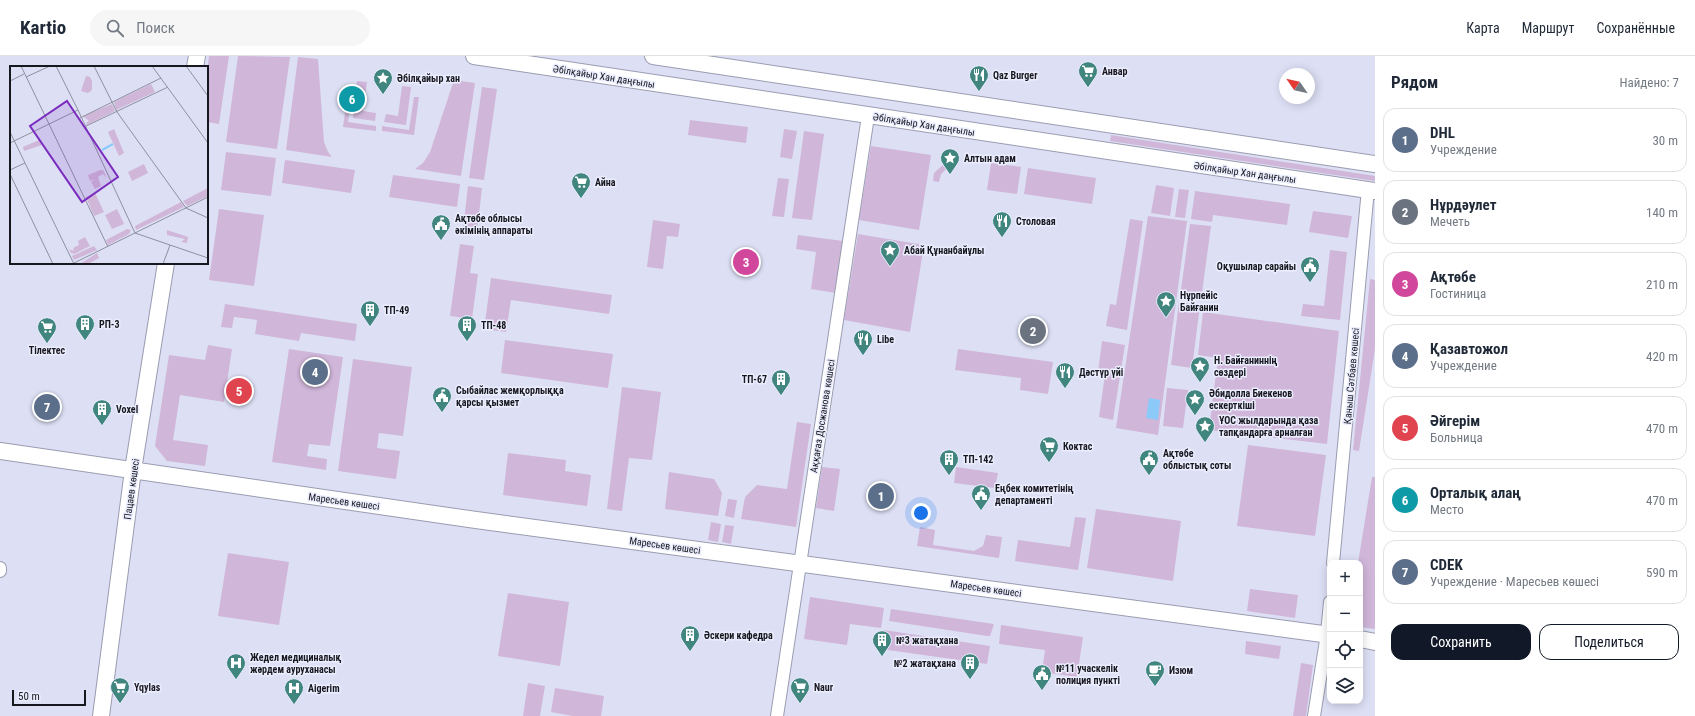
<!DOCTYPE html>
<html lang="ru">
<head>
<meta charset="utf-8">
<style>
  body { margin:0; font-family:"Roboto Condensed",sans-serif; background:#f6f6f7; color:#1f2937 }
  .controls { position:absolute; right:12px; bottom:12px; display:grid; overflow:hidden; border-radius:8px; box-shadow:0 2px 10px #0003 }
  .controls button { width:36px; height:36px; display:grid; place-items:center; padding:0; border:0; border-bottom:1px solid #e0e1e3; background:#fff; color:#1f2937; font:20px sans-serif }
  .compass { position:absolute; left:1279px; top:12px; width:36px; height:36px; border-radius:50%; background:#fff; box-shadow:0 2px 10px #0003; rotate:304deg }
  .scale { position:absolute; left:12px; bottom:10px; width:74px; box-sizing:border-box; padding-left:4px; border:2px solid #17181f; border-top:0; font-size:11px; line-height:14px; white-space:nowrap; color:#17181f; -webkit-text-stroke:3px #ebedfe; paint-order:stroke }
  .you { position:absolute; left:921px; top:457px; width:14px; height:14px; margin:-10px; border:3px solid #fff; border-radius:50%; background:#1a73e8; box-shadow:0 0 0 6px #1a73e833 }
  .badge { display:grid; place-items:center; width:26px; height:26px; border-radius:50%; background:#111827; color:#fff; font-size:13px; font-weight:700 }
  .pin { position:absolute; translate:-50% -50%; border:2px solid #fff; box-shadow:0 1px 4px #0006 }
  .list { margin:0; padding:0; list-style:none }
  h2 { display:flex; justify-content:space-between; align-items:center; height:52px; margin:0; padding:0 16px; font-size:17px }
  h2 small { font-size:13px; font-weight:400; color:#747a83 }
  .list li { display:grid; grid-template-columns:26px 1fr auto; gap:12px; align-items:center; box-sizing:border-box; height:64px; margin:0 8px 8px; padding:0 8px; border:1px solid #e0e1e3; border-radius:12px }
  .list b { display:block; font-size:15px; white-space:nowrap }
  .list p { margin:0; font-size:13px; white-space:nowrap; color:#747a83 }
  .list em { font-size:13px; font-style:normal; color:#747a83 }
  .actions { display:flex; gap:8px; padding:12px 16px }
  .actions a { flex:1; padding:9px 0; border:1px solid #111827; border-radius:12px; text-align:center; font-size:14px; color:#111827 }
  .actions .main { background:#111827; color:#fff }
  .icon { flex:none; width:22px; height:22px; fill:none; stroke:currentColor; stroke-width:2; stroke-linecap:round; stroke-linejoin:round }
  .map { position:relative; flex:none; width:1375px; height:660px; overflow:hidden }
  header { display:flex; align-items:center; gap:24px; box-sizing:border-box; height:56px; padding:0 20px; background:#fff; border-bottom:1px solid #e0e1e3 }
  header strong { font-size:19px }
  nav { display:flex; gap:22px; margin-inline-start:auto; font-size:14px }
  .search { width:280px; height:36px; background:#f6f6f7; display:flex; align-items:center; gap:10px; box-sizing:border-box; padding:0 14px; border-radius:22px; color:#747a83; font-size:15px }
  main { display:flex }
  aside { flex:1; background:#fff }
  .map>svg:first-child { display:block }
</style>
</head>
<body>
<header>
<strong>Kartio</strong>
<div class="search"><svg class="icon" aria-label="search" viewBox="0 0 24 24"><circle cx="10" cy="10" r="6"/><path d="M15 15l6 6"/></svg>Поиск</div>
<nav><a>Карта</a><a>Маршрут</a><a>Сохранённые</a></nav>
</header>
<main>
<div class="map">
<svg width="1375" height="660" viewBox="0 0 1375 660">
  <rect width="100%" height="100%" fill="#dde0f5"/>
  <path fill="#d0b6d9" d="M209 0H229L219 68 207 66V16Z
    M238 0 290 1 277 93 226 86Z
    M298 1 318 3 324 86 328 96 332 101 286 94Z
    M454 24 475 27 461 120 415 113 423 107 430 96Z
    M357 25 367 26 363 55 376 57 375 65 353 62Z
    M402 30 411 31 406 69 384 66 386 58 398 60Z
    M482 31 497 33 484 124 469 122Z
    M348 33H353L348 66 376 70V75L343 71Z
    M414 41H419L414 79 382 75V70L409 74Z
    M690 64 748 71 746 87 688 79Z
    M784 73 797 75 792 103 780 101Z
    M804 75 824 78 812 164 792 162Z
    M1111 79 1375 120V125L1110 85Z
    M871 90 931 99 919 174 859 164Z
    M226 96 276 102 271 140 221 134Z
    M953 100 959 101 958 107H953L941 118 939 126 933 125 934 117Z
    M285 104 355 114 351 137 282 127Z
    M991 107 1021 111 1017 138 987 134Z
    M1028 112 1096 122 1092 148 1024 138Z
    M393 119 460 128 457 151 389 141Z
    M778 122 789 123 784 161 772 160Z
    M1156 129 1174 132 1170 160 1151 157Z
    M468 130 482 132 477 175 463 173Z
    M1179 133 1189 134 1185 162 1175 161Z
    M1195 135 1290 148 1287 169 1213 159 1212 166 1191 163Z
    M219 153 264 159 254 230 209 224Z
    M1313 155 1352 160 1348 182 1309 176Z
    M1148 160 1187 165 1158 379 1116 372Z
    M1130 163 1143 165 1127 274 1106 270 1110 248 1116 249Z
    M653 164 680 168 678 181 667 180 663 213 647 211Z
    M1190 168 1211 170 1201 244 1180 241Z
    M858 178 924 189 910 276 844 264Z
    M798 179 843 185 836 237 811 233 816 196 796 193Z
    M460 188 474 190 470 217 478 218 472 263 450 260Z
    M1330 194 1347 196 1340 264 1301 260 1303 248 1324 250Z
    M491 222 612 239 609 258 511 244 506 276 484 273Z
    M1370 223 1375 224V293L1359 395 1353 394Z
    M1179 246 1200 249 1192 312 1171 309Z
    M225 248 357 268 355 285 301 277 299 285 255 278 257 264 234 261 232 272 221 271Z
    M1203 256 1339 275 1327 388 1209 374 1218 302 1198 299Z
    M505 284 613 298 608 332 501 317Z
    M1102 285 1125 289 1113 364 1099 361 1105 318 1098 316Z
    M208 289 232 293 224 346 180 339 173 384 208 389 205 410 167 405 155 390 169 299 205 304Z
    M289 293 343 301 330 390 309 388 307 400 327 403 326 414 272 406Z
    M958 293 1053 306 1048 338 1020 334 1021 322 955 314Z
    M353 303 412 311 403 380 379 377 377 392 400 395 396 423 338 415Z
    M622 331 661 336 652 404 629 402 622 455 607 453Z
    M1167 332 1188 334 1183 372 1163 370Z
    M797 366 811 368 796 471 741 463 745 441 757 429 787 433Z
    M1248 389 1326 399 1315 480 1237 470Z
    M508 397 566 404 565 415 591 419 587 450 503 439Z
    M822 411 840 413 834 455 816 452Z
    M956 411 998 417 995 432 954 427Z
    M669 416 714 423 722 437 718 460 665 453Z
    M1372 421H1375V573L1360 571V507H1358Z
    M728 443 737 444 734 462 725 460Z
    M1096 453 1181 465 1173 525 1087 512Z
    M1075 461 1086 462 1078 514 1015 505 1018 484 1070 491Z
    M711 466 721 468 718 486 708 484Z
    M725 469 734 470 731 488 722 486Z
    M920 471 935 474 933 489 974 495 983 490 986 479 1002 481 999 502 917 490Z
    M228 497 289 506 279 569 218 560Z
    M1250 533 1298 539 1295 562 1247 555Z
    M508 537 569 546 560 610 498 600Z
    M810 541 884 552 881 572 850 568 847 589 804 583Z
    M891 553 994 568 990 580H987L889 565Z
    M1001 569 1083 581 1077 621 1042 616 1045 594 999 588Z
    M884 574 990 590 987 608 881 593Z
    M1246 585 1281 590 1279 603 1245 598Z
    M1301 607 1313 609 1306 660H1293Z
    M528 627 545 630 540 660H523Z
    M555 632 604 640 601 660H573L551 656Z"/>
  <path fill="#8bc9f8" d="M1149 342 1160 344 1158 364 1146 362Z"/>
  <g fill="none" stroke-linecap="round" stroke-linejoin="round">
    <g stroke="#9a9cb0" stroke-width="14">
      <path id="street" d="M1333 507 1368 133
        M0 512V515
        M777 660 868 60
        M1314 660 1327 578 1330 546"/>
    </g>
    <g stroke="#9a9cb0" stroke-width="18">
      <path id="secondary" d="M474 0 1375 135
        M653 0 1375 108
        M195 11 197 0
        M0 395 476 464 1330 579
        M1360 583 1375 586
        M101 660 133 414 166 207"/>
    </g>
    <use href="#street" stroke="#fff" stroke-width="12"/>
    <use href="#secondary" stroke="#fff" stroke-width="16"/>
  </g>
  <defs>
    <g id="supermarket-pin" transform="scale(1)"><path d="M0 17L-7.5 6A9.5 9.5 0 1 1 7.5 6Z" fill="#40867e" stroke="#ebedfe"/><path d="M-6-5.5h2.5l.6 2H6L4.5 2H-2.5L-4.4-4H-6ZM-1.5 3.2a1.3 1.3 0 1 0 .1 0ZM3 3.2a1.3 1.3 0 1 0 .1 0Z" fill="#fff"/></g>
    <g id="restaurant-pin" transform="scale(1)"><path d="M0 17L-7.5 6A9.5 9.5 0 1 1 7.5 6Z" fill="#40867e" stroke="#ebedfe"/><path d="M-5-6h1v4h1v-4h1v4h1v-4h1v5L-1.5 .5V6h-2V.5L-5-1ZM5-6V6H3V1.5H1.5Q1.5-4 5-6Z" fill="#fff"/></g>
    <g id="sight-pin" transform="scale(1)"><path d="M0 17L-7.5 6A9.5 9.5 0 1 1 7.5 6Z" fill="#40867e" stroke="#ebedfe"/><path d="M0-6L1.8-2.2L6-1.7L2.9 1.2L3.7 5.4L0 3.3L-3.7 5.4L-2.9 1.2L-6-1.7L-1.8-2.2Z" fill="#fff"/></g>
    <g id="civic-pin" transform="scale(1)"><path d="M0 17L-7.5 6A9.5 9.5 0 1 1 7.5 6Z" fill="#40867e" stroke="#ebedfe"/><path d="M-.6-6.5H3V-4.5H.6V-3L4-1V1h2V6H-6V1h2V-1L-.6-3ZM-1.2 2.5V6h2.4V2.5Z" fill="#fff"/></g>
    <g id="building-pin" transform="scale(1)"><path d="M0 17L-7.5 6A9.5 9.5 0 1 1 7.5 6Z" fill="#40867e" stroke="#ebedfe"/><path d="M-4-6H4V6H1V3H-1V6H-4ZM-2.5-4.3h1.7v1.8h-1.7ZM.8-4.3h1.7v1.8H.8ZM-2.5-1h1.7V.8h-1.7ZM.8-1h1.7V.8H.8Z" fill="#fff"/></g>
    <g id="hospital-pin" transform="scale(1)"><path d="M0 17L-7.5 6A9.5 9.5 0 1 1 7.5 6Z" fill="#40867e" stroke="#ebedfe"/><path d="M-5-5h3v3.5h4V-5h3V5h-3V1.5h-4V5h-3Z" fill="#fff"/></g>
    <g id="cafe-pin" transform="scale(1)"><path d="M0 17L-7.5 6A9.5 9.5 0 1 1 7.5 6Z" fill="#40867e" stroke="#ebedfe"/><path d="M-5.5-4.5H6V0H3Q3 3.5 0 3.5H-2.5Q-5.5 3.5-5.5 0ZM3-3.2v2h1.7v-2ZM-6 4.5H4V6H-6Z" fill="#fff"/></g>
  </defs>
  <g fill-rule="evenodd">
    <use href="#supermarket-pin" x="1088" y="15"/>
    <use href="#restaurant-pin" x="979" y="19"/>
    <use href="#sight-pin" x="383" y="22"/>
    <use href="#sight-pin" x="950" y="102"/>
    <use href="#supermarket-pin" x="581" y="126"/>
    <use href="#restaurant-pin" x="1002" y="165"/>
    <use href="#civic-pin" x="441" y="168"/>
    <use href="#sight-pin" x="890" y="194"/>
    <use href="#civic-pin" x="1310" y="210"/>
    <use href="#sight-pin" x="1166" y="245"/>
    <use href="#building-pin" x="370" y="254"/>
    <use href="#building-pin" x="85" y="268"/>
    <use href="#building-pin" x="467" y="269"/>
    <use href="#supermarket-pin" x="47" y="271"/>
    <use href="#restaurant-pin" x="863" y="283"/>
    <use href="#sight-pin" x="1200" y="310"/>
    <use href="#restaurant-pin" x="1065" y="316"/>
    <use href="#building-pin" x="781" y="323"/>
    <use href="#civic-pin" x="442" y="340"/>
    <use href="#sight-pin" x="1195" y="343"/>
    <use href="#building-pin" x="102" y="353"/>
    <use href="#sight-pin" x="1205" y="370"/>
    <use href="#supermarket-pin" x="1049" y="390"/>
    <use href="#building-pin" x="949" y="403"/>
    <use href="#civic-pin" x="1149" y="403"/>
    <use href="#civic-pin" x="981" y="438"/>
    <use href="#building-pin" x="690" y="579"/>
    <use href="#building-pin" x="882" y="584"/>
    <use href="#hospital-pin" x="236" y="607"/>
    <use href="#building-pin" x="970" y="607"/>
    <use href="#cafe-pin" x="1155" y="614"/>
    <use href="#civic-pin" x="1042" y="618"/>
    <use href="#supermarket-pin" x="120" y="631"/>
    <use href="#supermarket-pin" x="800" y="631"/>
    <use href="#hospital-pin" x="294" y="632"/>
  </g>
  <g text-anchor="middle" stroke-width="3" stroke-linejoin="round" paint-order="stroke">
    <g font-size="10" font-weight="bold" fill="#17181f" stroke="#ebedfe" text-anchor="start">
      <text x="1102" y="19">Анвар</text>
      <text x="993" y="23">Qaz Burger</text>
      <text x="397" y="26">Әбілқайыр хан</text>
      <text x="964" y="106">Алтын адам</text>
      <text x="595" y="130">Айна</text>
      <text x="455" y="166">Ақтөбе облысы<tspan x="455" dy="12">әкімінің аппараты</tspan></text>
      <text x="1016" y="169">Столовая</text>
      <text x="904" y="198">Абай Құнанбайұлы</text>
      <text x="1296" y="214" text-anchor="end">Оқушылар сарайы</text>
      <text x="1180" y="243">Нұрпейіс<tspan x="1180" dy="12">Байғанин</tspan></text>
      <text x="384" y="258">ТП-49</text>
      <text x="99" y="272">РП-3</text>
      <text x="481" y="273">ТП-48</text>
      <text x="877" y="287">Libe</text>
      <text x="47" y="298" text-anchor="middle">Тілектес</text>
      <text x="1214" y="308">Н. Байғаниннің<tspan x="1214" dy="12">сөздері</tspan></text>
      <text x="1079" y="320">Дәстүр үйі</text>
      <text x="767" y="327" text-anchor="end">ТП-67</text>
      <text x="456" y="338">Сыбайлас жемқорлыққа<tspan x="456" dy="12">қарсы қызмет</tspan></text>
      <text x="1209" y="341">Әбидолла Биекенов<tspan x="1209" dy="12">ескерткіші</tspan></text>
      <text x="116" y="357">Voxel</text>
      <text x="1219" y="368">ҰОС жылдарында қаза<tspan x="1219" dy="12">тапқандарға арналған</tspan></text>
      <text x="1063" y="394">Коктас</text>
      <text x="1163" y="401">Ақтөбе<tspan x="1163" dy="12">облыстық соты</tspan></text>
      <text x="963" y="407">ТП-142</text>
      <text x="995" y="436">Еңбек комитетінің<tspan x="995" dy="12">департаменті</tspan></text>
      <text x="704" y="583">Әскери кафедра</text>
      <text x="896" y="588">№3 жатақхана</text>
      <text x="250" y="605">Жедел медициналық<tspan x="250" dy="12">жәрдем ауруханасы</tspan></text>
      <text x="956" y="611" text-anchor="end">№2 жатақхана</text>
      <text x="1056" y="616">№11 учаскелік<tspan x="1056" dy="12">полиция пункті</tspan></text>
      <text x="1169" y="618">Изюм</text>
      <text x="134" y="635">Yqylas</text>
      <text x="814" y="635">Naur</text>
      <text x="308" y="636">Aigerim</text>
    </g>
    <g font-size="10" fill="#17181f" stroke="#ebedfe">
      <text transform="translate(604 20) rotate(9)" y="4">Әбілқайыр Хан даңғылы</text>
      <text transform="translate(924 68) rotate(9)" y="4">Әбілқайыр Хан даңғылы</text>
      <text transform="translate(1245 116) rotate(8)" y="4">Әбілқайыр Хан даңғылы</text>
      <text transform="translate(1351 320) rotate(-85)" y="4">Қаныш Сәтбаев көшесі</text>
      <text transform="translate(822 360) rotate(-81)" y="4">Аққағаз Досжанова көшесі</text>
      <text transform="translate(131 433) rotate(-82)" y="4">Пацаев көшесі</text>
      <text transform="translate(344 445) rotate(8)" y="4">Маресьев көшесі</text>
      <text transform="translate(665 489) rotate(8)" y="4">Маресьев көшесі</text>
      <text transform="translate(986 532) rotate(8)" y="4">Маресьев көшесі</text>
    </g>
  </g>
  <g transform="translate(10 10)">
    <rect width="198" height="198" fill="#dde0f5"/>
    <path d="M76 10 80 11 82 15V24L78 27 71 25ZM141 18 145 26 106 44 104 36ZM102 38 105 45 77 59 76 57 79 55 73 50ZM104 63 114 87 109 90 98 66ZM29 74 32 79 14 85 13 81ZM134 98 138 107 122 115 118 106ZM90 104H93L97 112 93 108 88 111 91 120 85 123 81 116 85 113 80 115 78 109ZM198 122V130L177 140 173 135ZM85 127 94 146 84 150 76 131ZM171 136 174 141 126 164 125 160ZM107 143 114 158 102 163 95 149ZM117 163 121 164 119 168 98 179 96 174ZM157 164 178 171 177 177 171 176 175 173 157 169ZM75 171 80 180 62 189 64 187H61L59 183 64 185 63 182 69 179 68 175ZM84 180 87 184 64 194 62 190ZM87 187 89 192 78 198H70Z" fill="#d0b6d9"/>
    <path fill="none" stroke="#8bc9f8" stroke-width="2" d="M92 84 103 78"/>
    <path fill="none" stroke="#8e909f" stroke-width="1" d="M11 0 39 58M46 0 68 44M84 0 107 46 176 142 198 152M142 0 198 77M176 0 198 30M16 11 40 0M0 15 14 8M68 44 125 167 198 192M70 52 151 12M39 58 98 181M74 61 158 21M0 66 64 198M0 77 68 44M0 104 15 97M0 108 43 198M62 198 198 131M153 198 160 179"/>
    <path fill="#7b2cbf" fill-opacity="0.15" stroke="#7b2cbf" stroke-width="2" d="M57 35 108 111 72 136 20 60Z"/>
    <rect width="198" height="198" fill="none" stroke="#17181f" stroke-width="2"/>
  </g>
</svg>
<div class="controls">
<button>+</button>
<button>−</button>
<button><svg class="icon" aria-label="locate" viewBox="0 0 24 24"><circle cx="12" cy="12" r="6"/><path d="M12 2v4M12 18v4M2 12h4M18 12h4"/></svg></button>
<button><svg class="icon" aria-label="layers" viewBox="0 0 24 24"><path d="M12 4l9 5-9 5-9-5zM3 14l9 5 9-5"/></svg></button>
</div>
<svg class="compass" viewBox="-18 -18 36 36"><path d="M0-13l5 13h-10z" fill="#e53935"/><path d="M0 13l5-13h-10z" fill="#747a83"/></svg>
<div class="scale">50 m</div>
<div class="you"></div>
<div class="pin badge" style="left:881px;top:440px;background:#5c6f8a">1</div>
<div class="pin badge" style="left:1033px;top:275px;background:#6b7280">2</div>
<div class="pin badge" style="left:746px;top:206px;background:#d1479c">3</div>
<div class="pin badge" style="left:315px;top:316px;background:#5c6f8a">4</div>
<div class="pin badge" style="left:239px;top:335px;background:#e0444e">5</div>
<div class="pin badge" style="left:352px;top:43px;background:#0f9aa8">6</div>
<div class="pin badge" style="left:47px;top:351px;background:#5c6f8a">7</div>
</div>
<aside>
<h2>Рядом<small>Найдено: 7</small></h2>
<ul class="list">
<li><span class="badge" style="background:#5c6f8a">1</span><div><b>DHL</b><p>Учреждение</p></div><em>30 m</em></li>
<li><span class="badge" style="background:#6b7280">2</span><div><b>Нұрдәулет</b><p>Мечеть</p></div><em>140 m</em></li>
<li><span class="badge" style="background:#d1479c">3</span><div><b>Ақтөбе</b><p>Гостиница</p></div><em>210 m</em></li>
<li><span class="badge" style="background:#5c6f8a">4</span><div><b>Қазавтожол</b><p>Учреждение</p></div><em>420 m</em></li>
<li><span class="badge" style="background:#e0444e">5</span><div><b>Әйгерім</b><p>Больница</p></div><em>470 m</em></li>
<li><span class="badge" style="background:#0f9aa8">6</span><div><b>Орталық алаң</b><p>Место</p></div><em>470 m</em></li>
<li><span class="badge" style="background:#5c6f8a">7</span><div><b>CDEK</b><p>Учреждение · Маресьев көшесі</p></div><em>590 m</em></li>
</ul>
<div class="actions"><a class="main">Сохранить</a><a>Поделиться</a></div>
</aside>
</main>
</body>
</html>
